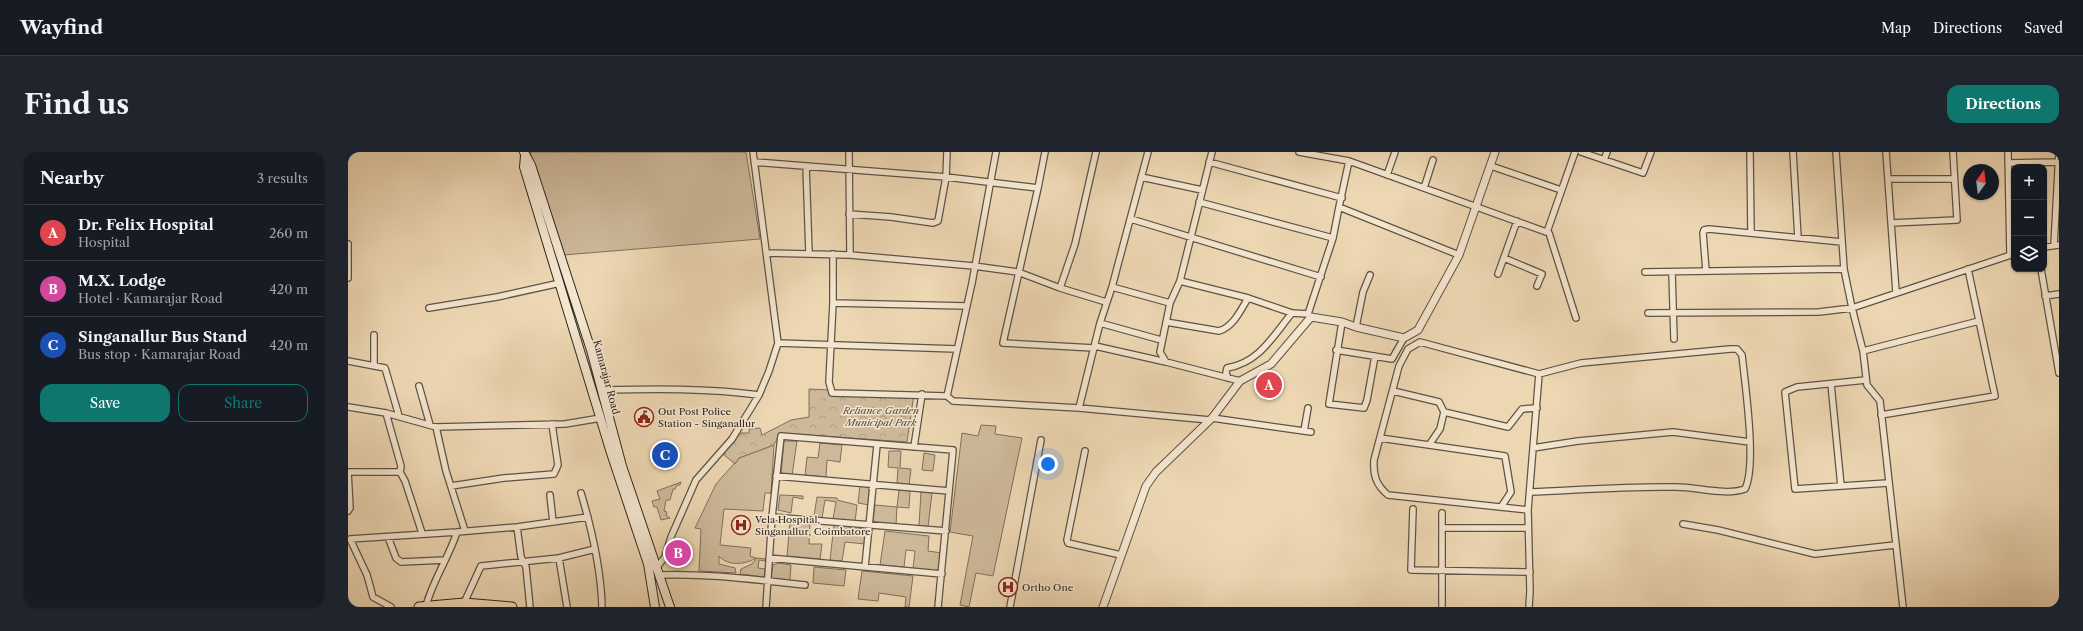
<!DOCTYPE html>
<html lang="en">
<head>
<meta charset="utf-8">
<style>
  body { margin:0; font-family:"Libre Caslon Text",serif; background:#20242c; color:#f1f3f6 }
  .controls { position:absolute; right:12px; top:12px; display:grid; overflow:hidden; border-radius:8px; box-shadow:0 1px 3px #0004 }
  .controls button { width:36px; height:36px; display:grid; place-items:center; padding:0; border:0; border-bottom:1px solid #363941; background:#171b24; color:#f1f3f6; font:20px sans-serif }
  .compass { position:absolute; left:1615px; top:12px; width:36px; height:36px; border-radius:50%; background:#171b24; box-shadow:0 1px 3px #0004; rotate:14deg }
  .you { position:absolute; left:700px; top:312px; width:14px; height:14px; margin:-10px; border:3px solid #fff; border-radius:50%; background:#1a73e8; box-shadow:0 0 0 6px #1a73e833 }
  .badge { display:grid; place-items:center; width:26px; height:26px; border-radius:50%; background:#0f766e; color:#fff; font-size:13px; font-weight:700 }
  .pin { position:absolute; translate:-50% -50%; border:2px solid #fff; box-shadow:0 1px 4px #0006 }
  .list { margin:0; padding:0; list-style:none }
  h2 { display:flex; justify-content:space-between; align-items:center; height:52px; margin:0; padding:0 16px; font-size:17px }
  h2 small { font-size:13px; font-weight:400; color:#9ea1a6 }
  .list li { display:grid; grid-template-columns:26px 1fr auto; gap:12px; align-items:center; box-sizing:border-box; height:56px; padding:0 16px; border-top:1px solid #363941 }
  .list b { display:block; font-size:15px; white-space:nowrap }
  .list p { margin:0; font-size:13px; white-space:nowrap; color:#9ea1a6 }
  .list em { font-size:13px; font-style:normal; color:#9ea1a6 }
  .actions { display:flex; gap:8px; padding:12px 16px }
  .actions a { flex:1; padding:9px 0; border:1px solid #0f766e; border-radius:12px; text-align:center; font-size:14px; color:#0f766e }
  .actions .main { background:#0f766e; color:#fff }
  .icon { flex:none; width:22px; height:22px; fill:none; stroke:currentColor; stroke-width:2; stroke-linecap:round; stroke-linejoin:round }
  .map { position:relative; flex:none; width:1711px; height:455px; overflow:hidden; border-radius:12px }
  header { display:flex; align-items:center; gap:24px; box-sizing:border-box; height:56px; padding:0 20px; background:#171b24; border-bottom:1px solid #363941 }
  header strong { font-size:19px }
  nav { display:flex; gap:22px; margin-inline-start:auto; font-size:14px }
  .intro { display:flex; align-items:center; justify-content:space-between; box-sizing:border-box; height:96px; padding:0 24px }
  h1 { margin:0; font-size:28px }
  .button { padding:10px 18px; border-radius:12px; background:#0f766e; color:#fff; font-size:14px; font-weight:700 }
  main { display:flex; gap:24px; padding:0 24px }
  aside { flex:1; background:#171b24; border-radius:12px; box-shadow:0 1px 3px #0004 }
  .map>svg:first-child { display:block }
</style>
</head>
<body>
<header>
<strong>Wayfind</strong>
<nav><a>Map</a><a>Directions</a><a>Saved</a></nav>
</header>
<div class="intro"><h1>Find us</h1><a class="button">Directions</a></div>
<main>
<aside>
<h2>Nearby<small>3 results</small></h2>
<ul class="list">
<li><span class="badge" style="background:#e0444e">A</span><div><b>Dr. Felix Hospital</b><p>Hospital</p></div><em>260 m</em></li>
<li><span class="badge" style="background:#d1479c">B</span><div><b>M.X. Lodge</b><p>Hotel · Kamarajar Road</p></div><em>420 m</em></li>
<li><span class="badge" style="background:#1a4fb4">C</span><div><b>Singanallur Bus Stand</b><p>Bus stop · Kamarajar Road</p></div><em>420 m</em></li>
</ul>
<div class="actions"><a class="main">Save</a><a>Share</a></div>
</aside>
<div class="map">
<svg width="1711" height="455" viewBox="0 0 1711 455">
  <defs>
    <pattern id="park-crowns" width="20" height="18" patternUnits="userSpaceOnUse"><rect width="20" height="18" fill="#cdb99a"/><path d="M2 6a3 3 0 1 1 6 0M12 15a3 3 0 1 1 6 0" fill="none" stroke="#b09f84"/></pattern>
  </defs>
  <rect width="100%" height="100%" fill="#edd7b3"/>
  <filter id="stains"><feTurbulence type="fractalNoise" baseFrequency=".005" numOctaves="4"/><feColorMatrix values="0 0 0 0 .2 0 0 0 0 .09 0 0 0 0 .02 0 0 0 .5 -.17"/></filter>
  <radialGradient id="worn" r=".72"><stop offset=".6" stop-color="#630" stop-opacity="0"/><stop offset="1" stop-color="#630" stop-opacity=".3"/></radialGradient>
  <path fill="#cdb99a" stroke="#7e705c" d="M182 0H398L412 87 215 103Z
    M633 273 648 274 647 282 674 286 645 424 628 421 621 455 612 453 625 384 602 380 614 281 630 284Z
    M436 289H449L444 324 433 322Z
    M472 291 494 293 492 310 479 308 478 325 457 323 459 305 470 306Z
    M426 293 423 341H417L415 359 376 357 372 393 403 396 402 404 408 406C397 413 379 414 371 404V412L387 416 388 421 351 419 353 377 347 376 368 332 391 306Z
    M541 299H553L552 316 563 317 561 333 549 331 550 316 540 315Z
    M576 301 587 303 585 319 574 318Z
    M333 330 332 333H329L327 337H325L322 348H318L316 359 319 360 318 363 322 366 313 368 309 355H306L304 349 312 347 309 339Z
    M512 334 519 335 522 339 521 353 510 351Z
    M551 338 562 339 561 356 549 355 548 373 527 371 525 368 527 353 549 355Z
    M573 340 584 341 580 375 571 374Z
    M432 343 455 344V347L445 345 443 361 430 358Z
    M469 345 489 346V348L509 353 507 370 485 367 488 350 477 348 474 366 466 364Z
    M442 370 462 372 461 392H474L472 407 439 404Z
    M486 373 516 377 518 380 517 392 497 390 494 409 482 408Z
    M537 379 581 384 580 399 594 401 592 419 565 417 567 399 558 398 556 415 532 413Z
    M409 406 417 407V409L411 408 410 416 417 417 416 425 392 422 393 417 404 412Z
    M430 411 443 413 442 428 423 426 425 413Z
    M466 415 498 418 496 434 465 431Z
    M514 419 565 424 561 455H557L558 445 531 441 530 449 510 447Z"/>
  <path fill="url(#park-crowns)" stroke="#7e705c" d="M461 237 566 242 559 290 432 281 426 293 391 306 387 312 375 302 387 289 392 281H401V277L412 276 414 283 443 268 461 265Z"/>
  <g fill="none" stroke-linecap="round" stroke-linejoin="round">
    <g stroke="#5f5344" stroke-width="8">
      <path id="minor" d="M501 0 502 103 626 114 670 120 712 136 758 150
        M648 0 624 131 599 244 605 249 731 256 862 268
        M864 0 832 129 822 151 812 200 818 210 892 229
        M951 0 1001 9
        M1233 0 1295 21 1303 0
        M1402 0 1403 81
        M1445 0 1450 86
        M1538 0 1548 140
        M1660 0 1662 103
        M1256 8 1259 0
        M406 10 598 25 690 36 655 191 746 196
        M861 10 994 46
        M1660 11 1710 10
        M458 14 461 101
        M1143 14 1213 38
        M1039 23 1047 0
        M793 25 854 38
        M1540 27H1606
        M690 36 697 0
        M1076 36 1085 8
        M851 50 985 86
        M991 55 1001 9 1201 81 1228 166
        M501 62 543 65 585 71 590 69 598 25 599 0
        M783 67 973 125
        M1543 71 1609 68 1605 0
        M1199 80 1227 0
        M0 92V126
        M1706 93 1711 0
        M1696 95 1711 93
        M419 101 502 103
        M485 102V151L481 230 484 241 599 244
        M1156 106 1194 122 1189 134
        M1693 117 1711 221
        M1358 119 1355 81 1356 78 1361 77 1494 90
        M1297 120 1496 117
        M1324 120 1326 187
        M1150 122 1169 69
        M832 129 900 146 944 161 960 162 985 86 991 55 1111 103
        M764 135 822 151
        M712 136 727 92 748 0
        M1697 144 1711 142
        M485 151 619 154
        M81 156 149 145 212 131
        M1300 161 1471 160 1504 156 1496 117 1488 0
        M818 170 871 179C885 175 893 158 900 146
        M994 170 981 252 1016 256 1019 248 1027 204
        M752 171 813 188
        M1008 175 1015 140 1022 123
        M430 191 609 197
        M747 194 818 210
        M988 198 1044 207 1056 186
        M1515 199 1631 169
        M0 209 37 216 51 264
        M26 214V183
        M880 226 878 221 879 216C911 211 925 184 944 161
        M1518 228 1449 235 1437 240 1447 337 1540 331
        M1483 232 1493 334
        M71 234 82 273
        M254 238C306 237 359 236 411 243
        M1045 239 1091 250 1096 260
        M0 255 38 261 88 275 217 272 253 266
        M731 256 752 171 764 135 800 0
        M1533 263 1647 244 1620 117
        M864 266 963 280
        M88 275 98 319 117 379
        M956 279 960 256
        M1032 286 1081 293
        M566 295 574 242
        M1185 296 1230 289 1325 280 1402 290
        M737 299 719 388 720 391 773 403
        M0 320H52L53 314 38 261
        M52 320 57 329 74 381
        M428 324 601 339
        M103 334 156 326 206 322 210 313 204 272
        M233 341C244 378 253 417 254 455
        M202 343 205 370
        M1153 355 1163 340 1157 304 1081 293 1092 277 1096 260 1160 275 1174 257 1189 256
        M1065 357 1063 418 1182 420
        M1180 358 1040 343C1028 333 1025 323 1026 308L1051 214 1060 197 1072 190 1191 222
        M0 359 2 356 0 320
        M424 365 598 379
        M1335 372 1370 378 1467 402 1547 393
        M169 375 173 405 178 415 182 455
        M1094 376H1180
        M40 385 48 406 53 410 97 408
        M211 406 219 455
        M421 406 594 422
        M309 415 317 405 323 385 348 328 384 287 411 243 421 219 430 191 405 0
        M517 415 529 293
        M311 423C360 421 408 428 457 433
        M116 451 133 414 211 406 247 397
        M78 454C85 428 101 405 109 380L169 375 240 365
        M43 455 25 445 19 423 2 387 109 380
        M418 455 424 365 433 284 605 298 590 455
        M662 455 693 288
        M1094 455V361
        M1181 455 1182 439 1180 358 1191 222 1233 211 1382 197H1389L1394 203C1397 232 1409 314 1397 337 1377 344 1350 335 1328 335 1279 334 1231 338 1182 340
        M1555 455 1532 249 1519 233 1515 199 1504 156 1666 102"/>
    </g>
    <g stroke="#5f5344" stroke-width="9">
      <path id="tertiary" d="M755 455 798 334 808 320 864 266 892 229 923 212 963 165 994 170 1008 175 1056 186 1070 178 1111 103 1147 0"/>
    </g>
    <g stroke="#30271f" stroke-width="10">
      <path id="secondary" d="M176 0 183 13 243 198 274 314 322 455
        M177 4 176 15 263 301 300 412 307 455"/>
    </g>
    <g stroke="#30271f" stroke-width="11">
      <path id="trunk" d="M71 455 116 451 164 455"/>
    </g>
    <use href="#minor" stroke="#f3e5ce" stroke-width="5.5"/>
    <use href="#tertiary" stroke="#f3e5ce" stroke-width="7"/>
    <use href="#secondary" stroke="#f3e5ce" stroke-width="8"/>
    <use href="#trunk" stroke="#edd7b3" stroke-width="9"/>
  </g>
  <defs>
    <g id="civic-ring" transform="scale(1)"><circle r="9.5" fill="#f3e5ce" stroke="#8f2418" stroke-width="1.5"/><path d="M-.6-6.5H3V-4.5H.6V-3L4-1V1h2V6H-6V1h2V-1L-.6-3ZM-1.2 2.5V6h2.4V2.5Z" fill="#8f2418"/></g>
    <g id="hospital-ring" transform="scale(1)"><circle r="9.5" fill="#f3e5ce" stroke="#8f2418" stroke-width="1.5"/><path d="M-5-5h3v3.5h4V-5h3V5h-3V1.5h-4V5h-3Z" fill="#8f2418"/></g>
  </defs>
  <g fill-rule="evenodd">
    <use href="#civic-ring" x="296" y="265"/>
    <use href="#hospital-ring" x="393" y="373"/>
    <use href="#hospital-ring" x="660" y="435"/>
  </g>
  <g text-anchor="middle" stroke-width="3" stroke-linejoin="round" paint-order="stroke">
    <g font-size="10" fill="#30271f" stroke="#f3e5ce">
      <text transform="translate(259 225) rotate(75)" y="4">Kamarajar Road</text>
    </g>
    <g font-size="10" font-style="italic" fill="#574c3e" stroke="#f3e5ce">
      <text x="533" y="262">Reliance Garden<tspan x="533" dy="12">Municipal Park</tspan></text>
    </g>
    <g font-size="10" fill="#30271f" stroke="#f3e5ce" text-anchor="start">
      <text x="310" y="263">Out Post Police<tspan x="310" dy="12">Station - Singanallur</tspan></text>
      <text x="407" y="371">Vela Hospital,<tspan x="407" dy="12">Singanallur, Coimbatore</tspan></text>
      <text x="674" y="439">Ortho One</text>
    </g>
  </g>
  <rect width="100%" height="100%" filter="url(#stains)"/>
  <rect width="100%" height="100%" fill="url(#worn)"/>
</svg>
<div class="controls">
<button>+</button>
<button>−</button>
<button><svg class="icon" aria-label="layers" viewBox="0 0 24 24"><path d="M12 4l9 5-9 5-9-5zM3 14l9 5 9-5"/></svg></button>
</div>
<svg class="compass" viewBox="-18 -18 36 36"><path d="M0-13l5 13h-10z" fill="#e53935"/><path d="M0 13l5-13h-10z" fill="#9ea1a6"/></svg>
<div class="you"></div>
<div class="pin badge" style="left:921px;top:233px;background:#e0444e">A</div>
<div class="pin badge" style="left:330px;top:401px;background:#d1479c">B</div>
<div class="pin badge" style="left:317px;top:303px;background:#1a4fb4">C</div>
</div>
</main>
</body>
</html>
